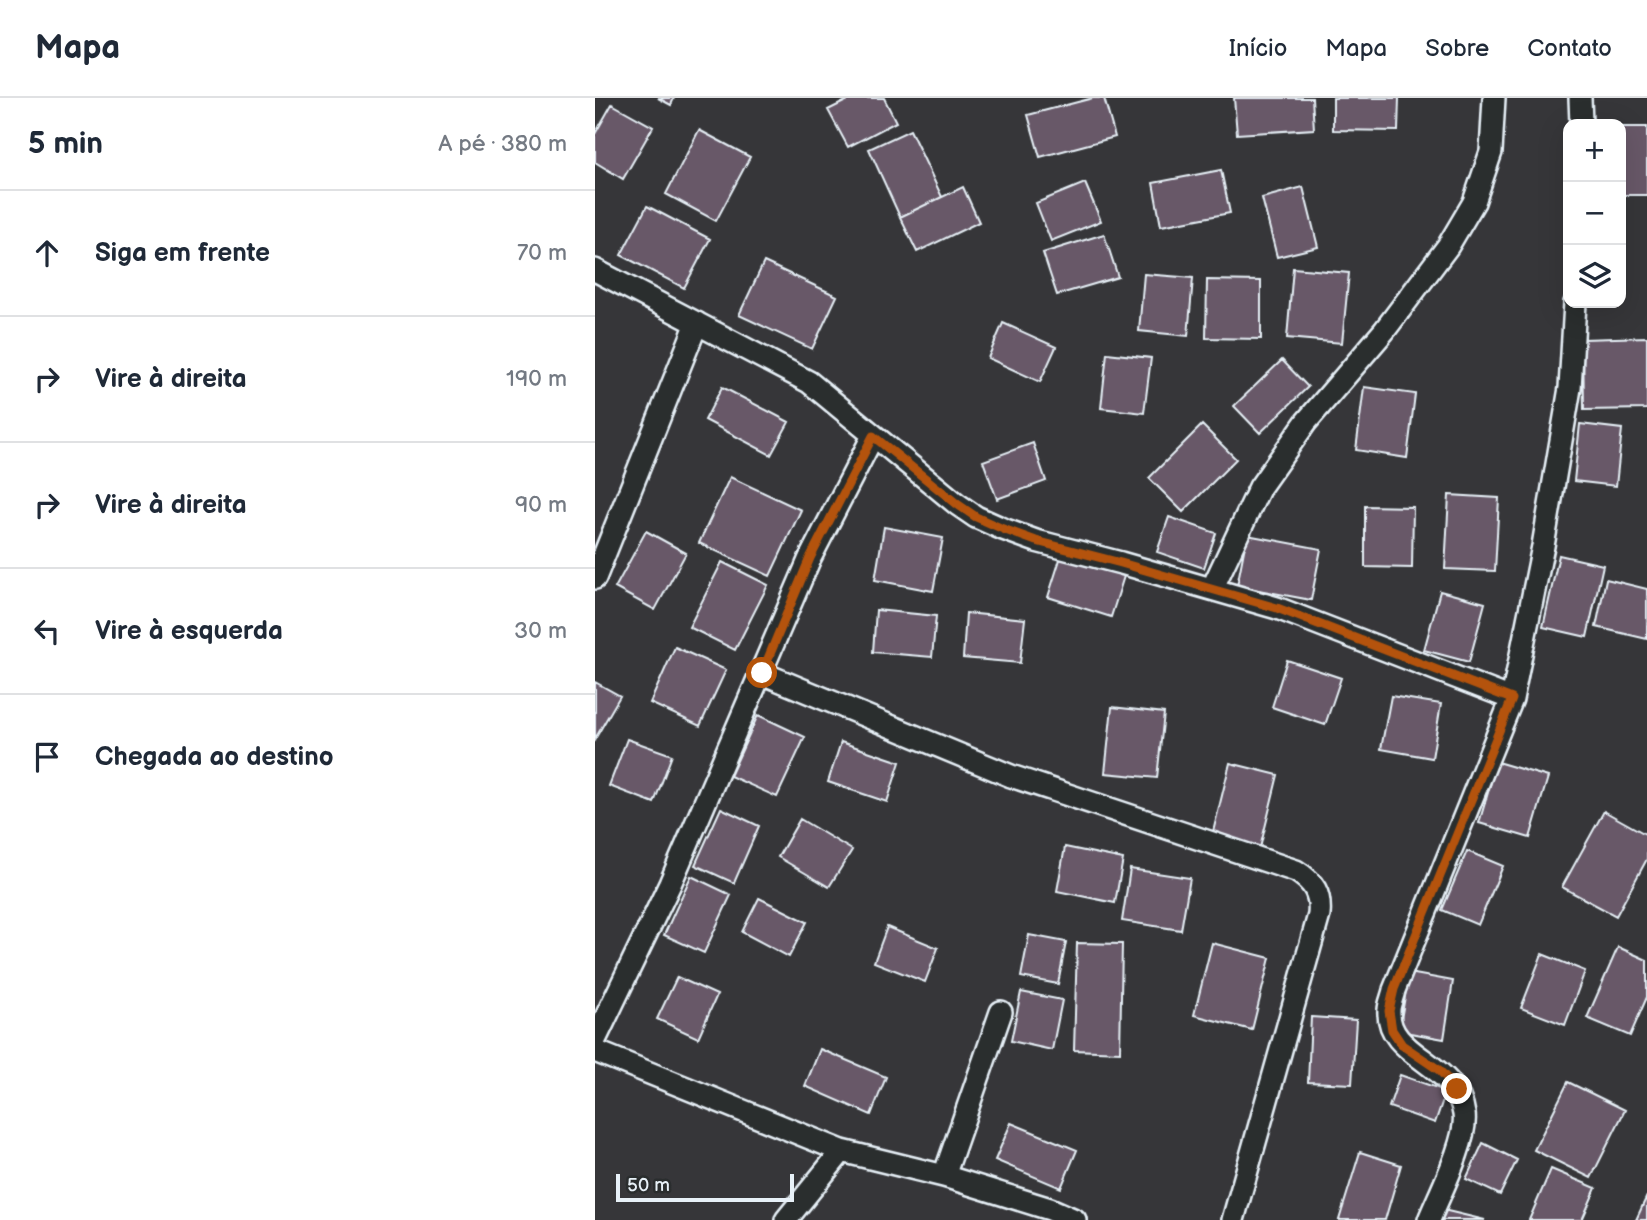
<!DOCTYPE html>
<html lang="pt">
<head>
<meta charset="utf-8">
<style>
  body { margin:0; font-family:"Balsamiq Sans",sans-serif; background:#f2f2f3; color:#1f2937 }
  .controls { position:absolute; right:21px; top:21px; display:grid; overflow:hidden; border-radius:14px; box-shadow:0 7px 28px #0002 }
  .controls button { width:63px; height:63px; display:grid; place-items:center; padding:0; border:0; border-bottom:2px solid #e0e1e3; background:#fff; color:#1f2937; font:35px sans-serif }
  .scale { position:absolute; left:21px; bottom:18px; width:178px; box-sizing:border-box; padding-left:7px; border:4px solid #e8f1f8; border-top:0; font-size:19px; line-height:24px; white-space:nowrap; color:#e8f1f8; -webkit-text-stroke:5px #2a2d2e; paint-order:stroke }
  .stop { position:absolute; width:21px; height:21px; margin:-16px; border:5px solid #b45309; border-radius:50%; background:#fff }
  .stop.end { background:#b45309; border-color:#fff; box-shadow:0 2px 7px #0008 }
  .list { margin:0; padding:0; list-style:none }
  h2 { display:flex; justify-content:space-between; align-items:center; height:91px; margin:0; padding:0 28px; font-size:30px }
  h2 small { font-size:23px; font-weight:400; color:#747a83 }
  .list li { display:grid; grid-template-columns:46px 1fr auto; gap:21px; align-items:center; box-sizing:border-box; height:126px; padding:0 28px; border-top:2px solid #e0e1e3 }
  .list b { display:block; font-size:26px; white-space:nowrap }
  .list em { font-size:23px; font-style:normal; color:#747a83 }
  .icon { flex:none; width:38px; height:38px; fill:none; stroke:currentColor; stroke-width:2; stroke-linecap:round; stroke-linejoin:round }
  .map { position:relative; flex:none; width:1052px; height:1122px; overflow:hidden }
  header { display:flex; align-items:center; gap:42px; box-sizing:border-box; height:98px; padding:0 35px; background:#fff; border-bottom:2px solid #e0e1e3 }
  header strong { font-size:33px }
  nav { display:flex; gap:38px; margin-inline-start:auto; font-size:24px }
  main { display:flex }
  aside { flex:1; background:#fff }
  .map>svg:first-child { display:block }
</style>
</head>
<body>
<header>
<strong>Mapa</strong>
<nav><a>Início</a><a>Mapa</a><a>Sobre</a><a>Contato</a></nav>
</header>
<main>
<aside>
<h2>5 min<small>A pé · 380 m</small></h2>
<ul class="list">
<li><svg class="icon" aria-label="ahead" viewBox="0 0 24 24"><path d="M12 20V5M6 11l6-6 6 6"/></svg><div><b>Siga em frente</b></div><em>70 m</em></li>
<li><svg class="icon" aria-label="right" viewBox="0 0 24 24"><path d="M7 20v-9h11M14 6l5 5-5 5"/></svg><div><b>Vire à direita</b></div><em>190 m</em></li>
<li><svg class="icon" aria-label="right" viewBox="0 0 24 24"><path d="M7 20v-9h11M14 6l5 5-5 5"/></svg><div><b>Vire à direita</b></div><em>90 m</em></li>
<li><svg class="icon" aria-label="left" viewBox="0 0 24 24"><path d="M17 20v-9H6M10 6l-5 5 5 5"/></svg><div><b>Vire à esquerda</b></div><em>30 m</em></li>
<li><svg class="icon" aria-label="arrive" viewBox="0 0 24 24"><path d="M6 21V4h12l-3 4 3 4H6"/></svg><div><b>Chegada ao destino</b></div></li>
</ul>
</aside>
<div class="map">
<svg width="1052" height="1122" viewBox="0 0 1052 1122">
  <rect width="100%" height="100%" fill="#363639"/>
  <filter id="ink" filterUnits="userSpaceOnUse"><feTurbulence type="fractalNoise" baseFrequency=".0143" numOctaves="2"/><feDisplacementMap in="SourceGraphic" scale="14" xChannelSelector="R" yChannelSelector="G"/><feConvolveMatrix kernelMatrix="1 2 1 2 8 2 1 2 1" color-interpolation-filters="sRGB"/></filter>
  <g filter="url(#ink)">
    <path fill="#675967" stroke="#e8f1f8" stroke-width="2" d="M63 0H79L76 7Z
      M257 0H289L301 24 253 49 233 12Z
      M498 0H509L520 39 445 59 433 17Z
      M639 0H717L719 31 642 36Z
      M738 0H804L803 33 738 32Z
      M17 6 58 29 28 81 0 64V36Z
      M1026 29H1052V97H1026Z
      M104 32 155 59 121 123 71 96Z
      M315 32 347 99 305 119 274 51Z
      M626 72 635 115 566 128 558 85Z
      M490 85 506 123 456 143 441 105Z
      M368 89 384 124 322 154 305 119Z
      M708 89 723 149 682 159 667 100Z
      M52 108 115 141 89 190 26 157Z
      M509 136 523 179 462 197 448 155Z
      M169 164 242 198 217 251 144 217Z
      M698 170 754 175 747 245 692 240Z
      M549 176 598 180 593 238 544 233Z
      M612 182 666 183V241L611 240Z
      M408 225 461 249 445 284 393 260Z
      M1052 239V311L989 312 988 241Z
      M512 255 556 260 549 315 506 310Z
      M687 262 713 289 665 335 639 308Z
      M127 289 194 324 176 357 110 322Z
      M769 289 820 296 812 360 761 352Z
      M985 326 1027 331 1021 388 979 383Z
      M607 327 641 361 588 414 554 380Z
      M438 345 451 383 402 401 388 363Z
      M135 379 206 412 175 478 104 445Z
      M854 397 904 400 900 473 850 471Z
      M770 408 818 409 817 470 770 469Z
      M574 419 621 435 609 470 562 454Z
      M289 429 348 440 338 493 280 482Z
      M51 433 91 455 60 512 20 490Z
      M652 437 726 451 716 502 642 488Z
      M467 455 530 475 516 519 453 499Z
      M964 457 1008 467 992 539 948 529Z
      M127 464 173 487 140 552 94 529Z
      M1011 481 1052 491V541L1001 529Z
      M845 493 890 505 874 564 829 552Z
      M281 512 341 518 337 559 278 554Z
      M371 515 430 521 425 565 368 560Z
      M80 549 131 572 105 628 55 605Z
      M692 562 746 580 730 627 677 609Z
      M0 584 25 598 0 641Z
      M796 598 846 606 837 660 786 651Z
      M517 609 569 615 562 680 510 675Z
      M163 617 210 639 182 699 135 678Z
      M32 641 77 657 59 705 14 688Z
      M246 644 305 664 292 704 233 684Z
      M902 664 953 679 935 740 884 725Z
      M635 665 683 677 665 750 617 738Z
      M126 710 164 728 139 785 100 767Z
      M1009 713 1052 737V761L1021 818 967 789Z
      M205 721 257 752 234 789 183 759Z
      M470 749 528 761 520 805 462 793Z
      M872 753 908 768 883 827 847 812Z
      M535 771 595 780 586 832 527 823Z
      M96 778 136 797 109 855 69 837Z
      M164 800 212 824 194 859 147 834Z
      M292 829 343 850 330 884 279 864Z
      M434 837 471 844 463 886 426 879Z
      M482 845 527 846 525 954 479 952Z
      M617 845 675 860 657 932 599 917Z
      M1023 849 1052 862V899L1035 938 992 920Z
      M947 856 990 873 970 927 926 910Z
      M814 875 858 883 849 941 804 933Z
      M82 879 122 897 103 940 62 921Z
      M426 894 467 902 457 952 416 943Z
      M716 919 761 922 757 986 713 984Z
      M225 951 291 979 276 1017 210 988Z
      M805 977 851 993 840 1025 794 1009Z
      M973 984 1030 1012 996 1080 939 1052Z
      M416 1025 482 1052 466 1090 400 1062Z
      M888 1045 922 1062 905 1097 871 1081Z
      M765 1054 806 1067 790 1122H744Z
      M956 1071 1001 1090 987 1122H934Z
      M1052 1098V1122H1041Z
      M844 1111 890 1122H842Z"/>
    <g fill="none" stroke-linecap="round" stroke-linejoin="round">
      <g stroke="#e8f1f8" stroke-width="26">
        <path id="minor" d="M985 0 986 26
          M0 172 214 284 362 406 381 419 408 431 441 443 526 465 682 510 917 601
          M0 480 102 225
          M617 491 665 389 711 324 789 233 853 148 879 104 896 54 899 0
          M167 575 416 678 701 773C719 784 726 796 724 817L638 1122
          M0 942 75 786 215 460 278 338
          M0 953 247 1053 349 1078 455 1111 480 1122
          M349 1078 406 914
          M191 1122 247 1053
          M834 1122C844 1097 873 1041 869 1016 862 963 791 959 794 912 794 906 798 898 799 892L917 601 948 448 975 290 980 205"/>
      </g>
      <use href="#minor" stroke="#2a2d2e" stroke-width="21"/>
    </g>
  </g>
  <g fill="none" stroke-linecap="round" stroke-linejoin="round" filter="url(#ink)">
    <path stroke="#b45309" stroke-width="9" d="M167 575 215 460 278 338 362 406 381 419 408 431 441 443 526 465 682 510 917 601 799 891 794 913 797 932 807 947 844 972 862 991"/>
  </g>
</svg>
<div class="controls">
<button>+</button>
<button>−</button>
<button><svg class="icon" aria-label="layers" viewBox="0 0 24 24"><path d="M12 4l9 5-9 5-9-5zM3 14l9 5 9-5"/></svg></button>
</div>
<div class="scale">50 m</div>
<div class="stop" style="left:167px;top:575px"></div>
<div class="stop end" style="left:862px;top:991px"></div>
</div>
</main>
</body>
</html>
